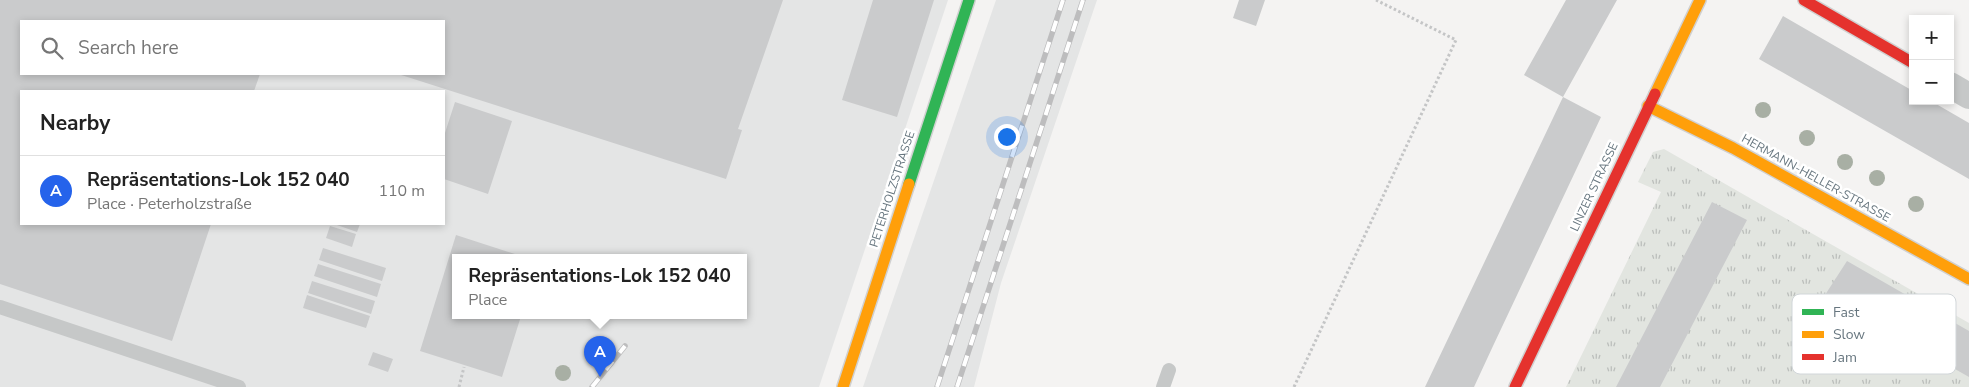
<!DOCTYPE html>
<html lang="en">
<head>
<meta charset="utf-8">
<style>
  body { margin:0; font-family:"Nunito Sans",sans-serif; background:#f6f6f6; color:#222 }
  .controls { position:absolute; right:15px; top:15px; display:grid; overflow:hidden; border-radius:0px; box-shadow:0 2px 8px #0003 }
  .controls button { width:45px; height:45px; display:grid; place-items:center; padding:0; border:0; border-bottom:1px solid #e0e0e0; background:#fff; color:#222; font:25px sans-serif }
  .you { position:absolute; left:1006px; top:136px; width:18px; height:18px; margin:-12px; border:4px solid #fff; border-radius:50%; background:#1a73e8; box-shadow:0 0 0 8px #1a73e833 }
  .badge { display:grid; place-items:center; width:32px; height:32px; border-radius:50%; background:#2563eb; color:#fff; font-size:16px; font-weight:700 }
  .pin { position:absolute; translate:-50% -41px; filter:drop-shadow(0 1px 2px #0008) }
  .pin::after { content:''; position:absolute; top:26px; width:18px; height:15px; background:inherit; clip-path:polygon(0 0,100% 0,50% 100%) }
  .popup { position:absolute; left:452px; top:254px; width:295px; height:65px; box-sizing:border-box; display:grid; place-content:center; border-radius:0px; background:#fff; filter:drop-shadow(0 1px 4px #0005); font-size:16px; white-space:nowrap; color:#767676 }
  .popup b { font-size:19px; color:#222 }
  .popup::after { content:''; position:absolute; left:50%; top:100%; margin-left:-10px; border:10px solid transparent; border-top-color:#fff }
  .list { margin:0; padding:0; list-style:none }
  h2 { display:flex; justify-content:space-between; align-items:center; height:65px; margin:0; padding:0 20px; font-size:21px }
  h2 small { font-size:16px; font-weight:400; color:#767676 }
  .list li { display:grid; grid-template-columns:32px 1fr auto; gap:15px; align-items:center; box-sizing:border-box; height:70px; padding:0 20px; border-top:1px solid #e0e0e0 }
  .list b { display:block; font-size:19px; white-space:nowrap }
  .list p { margin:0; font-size:16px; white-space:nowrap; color:#767676 }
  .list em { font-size:16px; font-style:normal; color:#767676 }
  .icon { flex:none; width:28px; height:28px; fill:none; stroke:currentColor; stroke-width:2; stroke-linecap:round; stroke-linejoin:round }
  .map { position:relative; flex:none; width:1969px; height:387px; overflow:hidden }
  .search { position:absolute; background:#fff; box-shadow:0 2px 8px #0003; left:20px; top:20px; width:425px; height:55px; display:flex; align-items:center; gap:12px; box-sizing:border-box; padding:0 18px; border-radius:0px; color:#767676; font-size:19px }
  .panel { position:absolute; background:#fff; box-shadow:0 2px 8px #0003; left:20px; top:90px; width:425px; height:135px; border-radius:0px }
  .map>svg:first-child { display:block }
</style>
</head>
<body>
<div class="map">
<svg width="1969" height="387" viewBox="0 0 1969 387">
  <defs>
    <pattern id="grass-tufts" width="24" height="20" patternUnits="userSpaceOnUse" patternTransform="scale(1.25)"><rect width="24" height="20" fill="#e2e5e0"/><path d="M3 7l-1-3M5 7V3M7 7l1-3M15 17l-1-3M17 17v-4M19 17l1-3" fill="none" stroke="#bbbebb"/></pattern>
  </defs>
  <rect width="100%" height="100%" fill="#f4f3f2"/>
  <path fill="#e4e5e5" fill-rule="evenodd" d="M0 0H948L819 387H0ZM21 21H444V74H21ZM21 91H444V224H21ZM456 258H744V316H456Z
    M996 0H1097L1001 283 974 387H863Z"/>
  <path fill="url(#grass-tufts)" d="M1664 149 1969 323V387H1566L1661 192 1638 182 1653 152Z"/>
  <path fill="#cacbcc" d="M0 0H783L738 129 742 130 726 179 398 74H444V21H21V74H260L254 91H21V224H211L172 341 0 284Z
    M873 0H934L897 117 842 100Z
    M1239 0H1265L1256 26 1233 18Z
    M1566 0H1617L1563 97 1524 75Z
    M1783 16 1913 91V101H1931L1969 123V179L1759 59Z
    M1563 97 1601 117 1493 346 1474 387H1425Z
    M455 102 512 121 488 194 444 179V136Z
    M1712 202 1747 220 1660 387H1616Z
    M334 224H360L357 232Z
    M330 226 356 234 352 247 326 238Z
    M456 235 527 258H456V316H521L502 377 420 351Z
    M323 248 386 268 382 281 319 260Z
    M1847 261 1969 331V377L1825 295Z
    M318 264 381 284 377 297 314 276Z
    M312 281 375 301 371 314 308 293Z
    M307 295 370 316 366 328 303 308Z
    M373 352 393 359 388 372 368 365Z"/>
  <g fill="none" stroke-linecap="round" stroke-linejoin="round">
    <g stroke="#d0d0d0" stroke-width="14">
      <path id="fast" d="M909 184 969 0"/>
    </g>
    <g stroke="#d0d0d0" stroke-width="14">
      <path id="slow" d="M1655 94 1700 0
        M1648 106 1733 148 1969 279
        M843 387 909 184"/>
    </g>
    <g stroke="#d0d0d0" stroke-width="14">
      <path id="jam" d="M1804 0 1913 63
        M1515 387 1655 94"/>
    </g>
    <path stroke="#c4c5c6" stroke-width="3" stroke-dasharray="2.5 2.5" stroke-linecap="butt" d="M459 387 464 367
      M1294 387 1456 40 1376 0"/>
    <path stroke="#c6c8c8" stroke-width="14" d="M0 307 239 387
      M1163 387 1169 370"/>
    <path stroke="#c6c8c8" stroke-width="26" d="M1950 85 1969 96"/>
    <use href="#fast" stroke="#30b455" stroke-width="11"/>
    <use href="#slow" stroke="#ff9f0a" stroke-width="11"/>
    <use href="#jam" stroke="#e5322d" stroke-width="11"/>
    <g stroke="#bdbdbe" stroke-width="5.5">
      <path id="rail" d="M592 387 625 346
        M937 387 1063 0
        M957 387 1083 0"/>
    </g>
    <use href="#rail" stroke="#fff" stroke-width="4" stroke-dasharray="11" stroke-linecap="butt"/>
  </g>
  <g fill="#a8afa4">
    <circle cx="1763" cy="110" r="8"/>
    <circle cx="1807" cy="138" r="8"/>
    <circle cx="1845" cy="162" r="8"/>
    <circle cx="1877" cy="178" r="8"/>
    <circle cx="1916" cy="204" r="8"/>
    <circle cx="563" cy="373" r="8"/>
  </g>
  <g text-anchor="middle" stroke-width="5" stroke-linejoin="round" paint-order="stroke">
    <g font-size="12" fill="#67767f" stroke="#fff">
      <text transform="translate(1816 178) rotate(29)" y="4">HERMANN-HELLER-STRASSE</text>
      <text transform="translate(1594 187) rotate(-65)" y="4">LINZER STRASSE</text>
      <text transform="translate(892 189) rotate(-72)" y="4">PETERHOLZSTRASSE</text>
    </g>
  </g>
  <rect x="1792" y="294" width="164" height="80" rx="8" fill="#fff" stroke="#d1d6d9" stroke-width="1"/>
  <rect x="1802" y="309" width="22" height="6" fill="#30b455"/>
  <rect x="1802" y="331" width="22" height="7" fill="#ff9f0a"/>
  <rect x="1802" y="354" width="22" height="6" fill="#e5322d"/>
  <g font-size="14" fill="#67767f">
    <text x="1833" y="317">Fast</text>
    <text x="1833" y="339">Slow</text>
    <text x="1833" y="362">Jam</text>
  </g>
</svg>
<div class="controls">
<button>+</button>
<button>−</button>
</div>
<div class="you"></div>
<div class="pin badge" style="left:600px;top:377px">A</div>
<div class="popup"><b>Repräsentations-Lok 152 040</b>Place</div>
<div class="search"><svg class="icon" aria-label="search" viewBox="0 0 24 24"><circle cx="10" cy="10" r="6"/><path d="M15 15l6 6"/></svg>Search here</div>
<section class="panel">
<h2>Nearby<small></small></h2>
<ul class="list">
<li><span class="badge">A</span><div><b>Repräsentations-Lok 152 040</b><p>Place · Peterholzstraße</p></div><em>110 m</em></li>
</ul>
</section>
</div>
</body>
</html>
